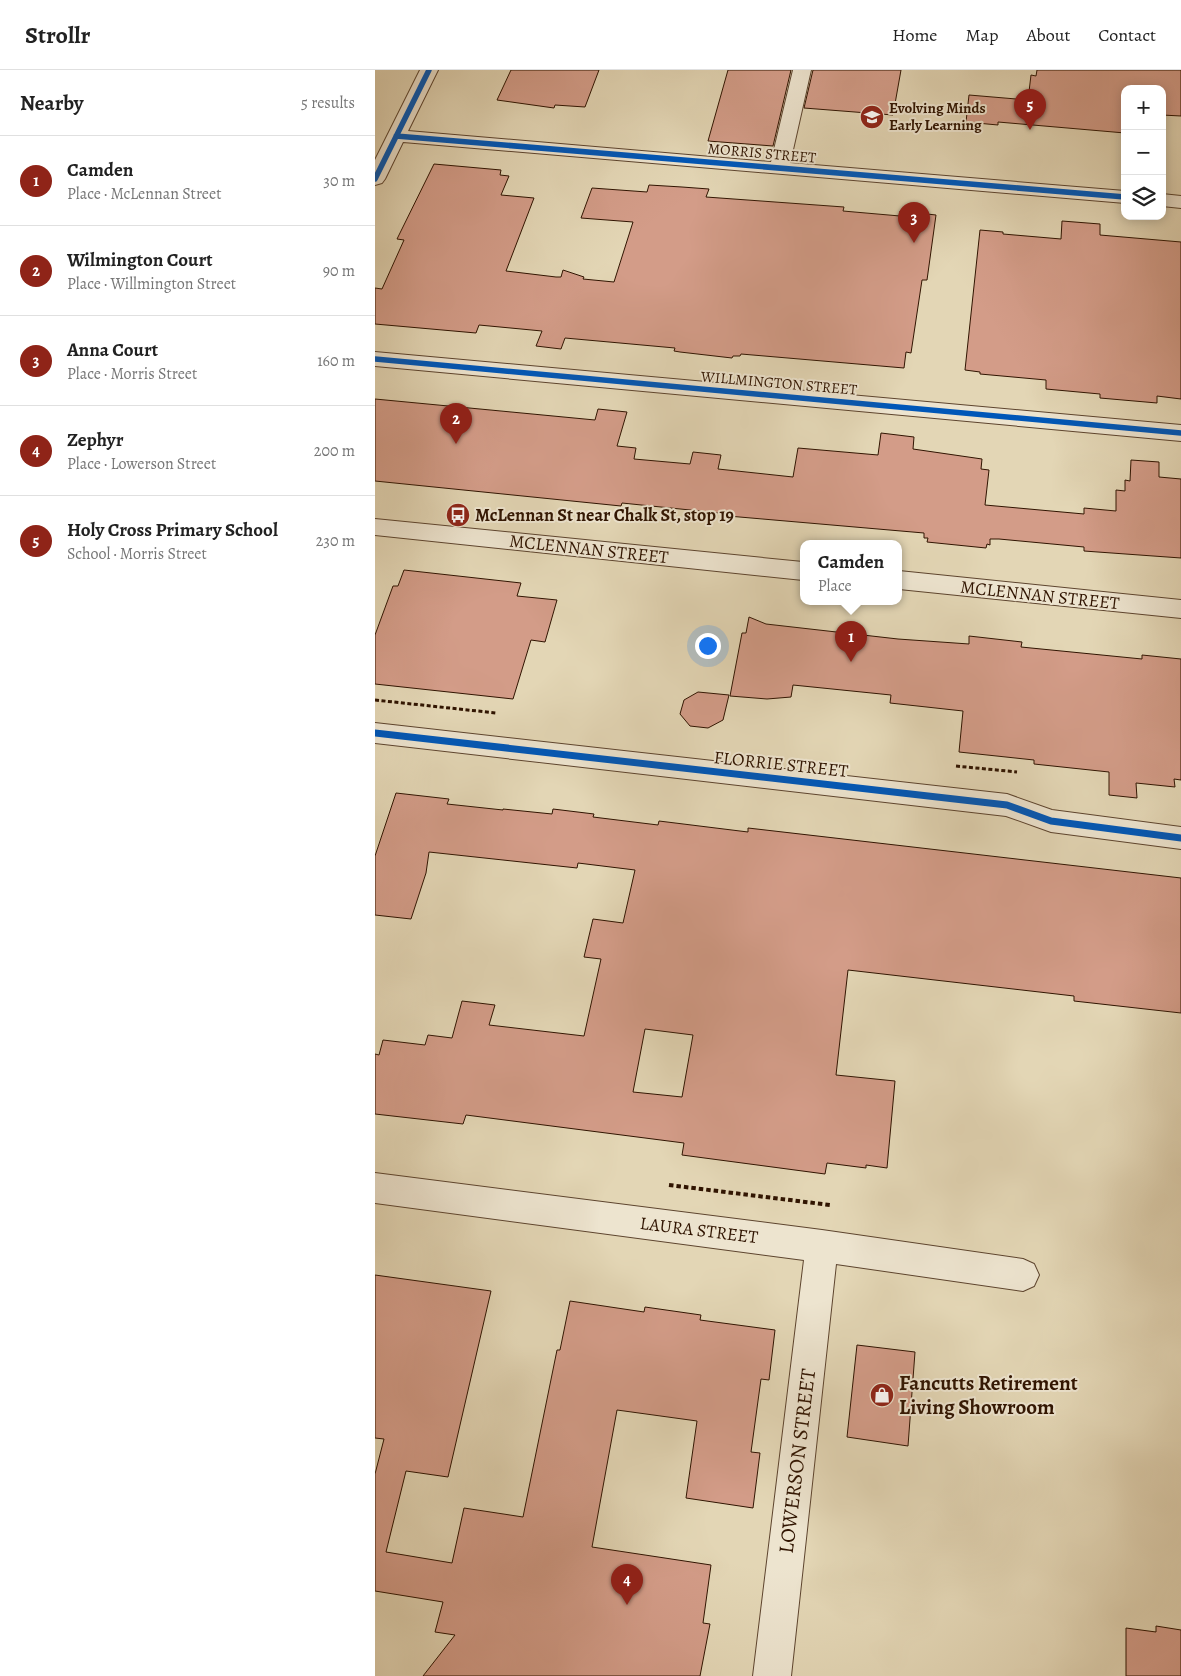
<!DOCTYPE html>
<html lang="en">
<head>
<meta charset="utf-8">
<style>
  body { margin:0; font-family:Alegreya,serif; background:#f2f2f2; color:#222 }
  .controls { position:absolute; right:15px; top:15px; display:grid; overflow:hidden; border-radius:10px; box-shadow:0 2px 12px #0003 }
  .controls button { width:45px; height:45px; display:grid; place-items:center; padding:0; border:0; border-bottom:1px solid #e0e0e0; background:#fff; color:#222; font:25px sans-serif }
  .you { position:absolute; left:332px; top:575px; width:18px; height:18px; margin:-12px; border:4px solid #fff; border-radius:50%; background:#1a73e8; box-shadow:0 0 0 8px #1a73e833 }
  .badge { display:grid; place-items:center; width:32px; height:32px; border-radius:50%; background:#8f2418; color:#fff; font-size:16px; font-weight:700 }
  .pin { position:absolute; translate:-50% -41px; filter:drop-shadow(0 1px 2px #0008) }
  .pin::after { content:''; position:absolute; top:26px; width:18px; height:15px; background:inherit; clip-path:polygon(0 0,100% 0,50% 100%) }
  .popup { position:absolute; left:425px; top:470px; width:102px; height:65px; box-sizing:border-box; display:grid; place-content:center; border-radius:10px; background:#fff; filter:drop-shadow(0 1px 4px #0005); font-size:16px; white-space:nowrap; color:#767676 }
  .popup b { font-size:19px; color:#222 }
  .popup::after { content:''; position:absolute; left:50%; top:100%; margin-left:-10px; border:10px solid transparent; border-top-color:#fff }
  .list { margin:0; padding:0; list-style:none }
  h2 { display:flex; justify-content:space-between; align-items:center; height:65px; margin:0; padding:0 20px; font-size:21px }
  h2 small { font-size:16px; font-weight:400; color:#767676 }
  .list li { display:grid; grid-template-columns:32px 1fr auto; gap:15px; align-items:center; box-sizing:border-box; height:90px; padding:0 20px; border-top:1px solid #e0e0e0 }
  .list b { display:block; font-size:19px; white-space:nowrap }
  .list p { margin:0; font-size:16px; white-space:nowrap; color:#767676 }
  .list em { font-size:16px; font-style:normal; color:#767676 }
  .icon { flex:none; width:28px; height:28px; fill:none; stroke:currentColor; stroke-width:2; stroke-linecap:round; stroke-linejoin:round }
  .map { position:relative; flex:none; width:806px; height:1606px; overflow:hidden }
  header { display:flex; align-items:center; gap:30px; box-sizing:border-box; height:70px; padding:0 25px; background:#fff; border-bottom:1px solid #e0e0e0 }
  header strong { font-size:24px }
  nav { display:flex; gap:28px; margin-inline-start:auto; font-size:18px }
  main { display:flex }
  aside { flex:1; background:#fff }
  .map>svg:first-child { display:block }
</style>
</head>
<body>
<header>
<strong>Strollr</strong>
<nav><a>Home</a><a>Map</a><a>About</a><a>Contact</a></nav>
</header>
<main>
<aside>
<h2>Nearby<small>5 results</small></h2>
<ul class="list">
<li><span class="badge">1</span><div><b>Camden</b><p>Place · McLennan Street</p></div><em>30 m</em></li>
<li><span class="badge">2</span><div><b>Wilmington Court</b><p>Place · Willmington Street</p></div><em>90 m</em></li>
<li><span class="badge">3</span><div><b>Anna Court</b><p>Place · Morris Street</p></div><em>160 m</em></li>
<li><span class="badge">4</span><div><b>Zephyr</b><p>Place · Lowerson Street</p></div><em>200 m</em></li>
<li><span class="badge">5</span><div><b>Holy Cross Primary School</b><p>School · Morris Street</p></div><em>230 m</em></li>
</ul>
</aside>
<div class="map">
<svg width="806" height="1606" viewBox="0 0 806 1606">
  <rect width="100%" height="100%" fill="#e3d6b5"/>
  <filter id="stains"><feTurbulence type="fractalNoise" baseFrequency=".004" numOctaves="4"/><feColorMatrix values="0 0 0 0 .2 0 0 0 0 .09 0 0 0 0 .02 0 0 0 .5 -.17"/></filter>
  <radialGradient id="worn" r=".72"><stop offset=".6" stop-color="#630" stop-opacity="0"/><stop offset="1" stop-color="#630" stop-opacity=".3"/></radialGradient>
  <path fill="#d39c88" stroke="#301401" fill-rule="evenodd" d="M136 0H224L210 37 180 35 179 38 122 30Z
    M353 0H416L398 76 333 71Z
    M438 0H526L518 45 429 38Z
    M662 0H806V46L787 45V19H750V63L623 52V55L591 52 594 25 653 30 656 5 661 6Z
    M59 94 126 100 125 105 134 106 126 125 159 128 131 201 181 207H186L188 200 209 207 208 209 239 212 258 152 206 148 217 118 272 122 274 115 307 117 334 119 331 127 469 137 468 141 525 146V141L561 145 552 210H547L536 283 531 282 529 298 366 284 365 286H358L357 288 305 282 299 281 300 278 190 268 186 279 161 276 167 261 104 255 101 263 0 254V218L7 219 29 170 22 169Z
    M687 151 725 154V165L806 172V329L782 326V333L725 328V324L671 319V310L605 304V302L590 300 605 160 628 162V164L686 169Z
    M0 329 220 350 223 339 252 342 242 376 261 378 259 389 315 394 318 382 346 385 343 399 418 407 423 378 503 385 506 363 539 367 538 379 607 389 606 399 614 400 610 435 709 444V438L741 441V420L750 421V410L755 411 756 390 784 392V407L806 409V488L709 481V477L624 469H615V475L612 474 611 478 552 472 553 468H549V463L353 446 354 444 247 433 246 436 0 411Z
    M29 500 146 513 142 526 182 530 170 572 156 570 138 629 0 614V565L18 516H23Z
    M374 547 391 554 523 569 594 574V566L647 572 646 577 767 589V585L806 589V710L799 709 800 717 761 713 762 728 734 725V702L659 694V690L584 682 588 641 515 633 516 625 418 615 416 627 392 629 355 626 367 563H371Z
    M323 622 354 625 348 650 333 658 315 656 305 644 309 630Z
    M21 723 74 729 72 734 128 740V739L177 744 178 739 219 744 218 747 283 755 284 751 373 762V758L806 808V943L699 931V926L473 900 461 1005 520 1011 512 1098 491 1095V1098L452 1093 450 1104 307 1085 309 1073 91 1045 88 1054 0 1044V984L4 985 8 970 50 975 53 965 77 968 87 931 120 935 114 955 209 966 226 889 209 887 218 849 248 853 260 800 203 793 202 798 54 782 51 803 36 849 0 845V786ZM270 959 318 965 307 1027 258 1022Z
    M0 1205 116 1221 73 1407 31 1401 11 1482 77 1493 89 1438 148 1447 182 1280H185L195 1231 269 1242 270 1237 326 1245 325 1250 400 1260 394 1310 386 1309 376 1382 385 1383 378 1438 311 1428 322 1351 242 1340 217 1477 336 1495 328 1553 335 1554 325 1606H48L80 1565 60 1562 68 1532 0 1521V1404L9 1369 0 1368Z
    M482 1275 540 1282 533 1376 472 1367Z
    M781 1556 806 1560V1606H751V1558L781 1562Z"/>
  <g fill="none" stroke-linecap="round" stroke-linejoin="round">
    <g stroke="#5d442e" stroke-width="2">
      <path id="minor" d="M45 0H63L33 61 396 92 418 0H436L415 93 750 121V133L28 72 10 109 7 113 0 115V90Z
        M787 124 806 126V138L787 136Z
        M0 282 806 355V371L0 296Z
        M0 449 428 492V510L0 465Z
        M524 501 806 530V548L524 519Z
        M0 653 632 724 677 740 806 757V779L676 762 631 746 0 673Z
        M0 1103 447 1160 648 1189 659 1194 664 1205 659 1216 648 1221 461 1194 416 1606H378L429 1190 0 1133Z"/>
    </g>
    <path stroke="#301401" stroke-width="3" stroke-dasharray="4 2.5" stroke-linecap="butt" d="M0 630 121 643
      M581 696 642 702"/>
    <path stroke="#301401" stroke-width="4" stroke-dasharray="4.5 3" stroke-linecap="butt" d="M294 1115 455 1135"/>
    <use href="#minor" fill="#ede4cf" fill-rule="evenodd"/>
    <g stroke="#ede4cf" stroke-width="8">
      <path id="cycleway-far1" d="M21 66 750 127
        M0 109 54 0
        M0 289 806 363"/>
    </g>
    <g stroke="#ede4cf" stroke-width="10">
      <path id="cycleway" d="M0 663 632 735 676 751 806 768"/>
    </g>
    <use href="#cycleway-far1" stroke="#0057b8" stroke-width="5.5"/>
    <use href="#cycleway" stroke="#0057b8" stroke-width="7"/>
  </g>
  <defs>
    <g id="school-disc" transform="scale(1.25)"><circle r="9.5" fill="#8f2418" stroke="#ede4cf"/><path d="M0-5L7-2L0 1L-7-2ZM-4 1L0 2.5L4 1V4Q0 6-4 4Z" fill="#fff"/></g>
    <g id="bus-disc" transform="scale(1.25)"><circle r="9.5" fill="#8f2418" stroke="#ede4cf"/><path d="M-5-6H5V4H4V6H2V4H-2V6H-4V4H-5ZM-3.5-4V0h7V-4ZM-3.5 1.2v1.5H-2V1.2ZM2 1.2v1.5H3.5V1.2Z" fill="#fff"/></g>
    <g id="shop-disc" transform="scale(1.25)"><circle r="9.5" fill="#8f2418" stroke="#ede4cf"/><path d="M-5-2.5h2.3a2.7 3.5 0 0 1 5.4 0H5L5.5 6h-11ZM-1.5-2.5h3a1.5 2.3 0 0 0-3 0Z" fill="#fff"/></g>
  </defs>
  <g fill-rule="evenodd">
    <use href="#school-disc" x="497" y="47"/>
    <use href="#bus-disc" x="83" y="445"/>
    <use href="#shop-disc" x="507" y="1325"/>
  </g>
  <g text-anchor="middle" stroke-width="4" stroke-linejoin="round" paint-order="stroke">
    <g font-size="15" font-weight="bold" fill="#301401" stroke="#ede4cf" text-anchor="start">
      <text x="514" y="43">Evolving Minds<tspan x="514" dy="17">Early Learning</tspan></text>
    </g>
    <g font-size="15" fill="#301401" stroke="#ede4cf">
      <text transform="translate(387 83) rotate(5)" y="5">MORRIS STREET</text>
      <text transform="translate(404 313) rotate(5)" y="5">WILLMINGTON STREET</text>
    </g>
    <g font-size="18" font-weight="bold" fill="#301401" stroke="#ede4cf" text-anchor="start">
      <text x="100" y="451">McLennan St near Chalk St, stop 19</text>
    </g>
    <g font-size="18" fill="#301401" stroke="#ede4cf">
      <text transform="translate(214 479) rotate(6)" y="6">MCLENNAN STREET</text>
      <text transform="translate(665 525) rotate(6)" y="6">MCLENNAN STREET</text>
      <text transform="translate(406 694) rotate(6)" y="6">FLORRIE STREET</text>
      <text transform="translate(324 1160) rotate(7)" y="6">LAURA STREET</text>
    </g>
    <g font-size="21" font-weight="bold" fill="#301401" stroke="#ede4cf" text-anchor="start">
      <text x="524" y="1320">Fancutts Retirement<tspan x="524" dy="24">Living Showroom</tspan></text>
    </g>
    <g font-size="21" fill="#301401" stroke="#ede4cf">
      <text transform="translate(422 1391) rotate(-83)" y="7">LOWERSON STREET</text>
    </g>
  </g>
  <rect width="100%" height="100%" filter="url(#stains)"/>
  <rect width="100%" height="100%" fill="url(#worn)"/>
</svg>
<div class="controls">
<button>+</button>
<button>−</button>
<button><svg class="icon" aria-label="layers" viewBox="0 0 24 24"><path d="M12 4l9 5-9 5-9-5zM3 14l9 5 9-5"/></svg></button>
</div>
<div class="you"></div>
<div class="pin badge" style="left:476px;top:592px">1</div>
<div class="popup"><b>Camden</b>Place</div>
<div class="pin badge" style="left:81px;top:374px">2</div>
<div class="pin badge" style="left:539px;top:173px">3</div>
<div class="pin badge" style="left:252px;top:1535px">4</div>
<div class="pin badge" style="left:655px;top:60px">5</div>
</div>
</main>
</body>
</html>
